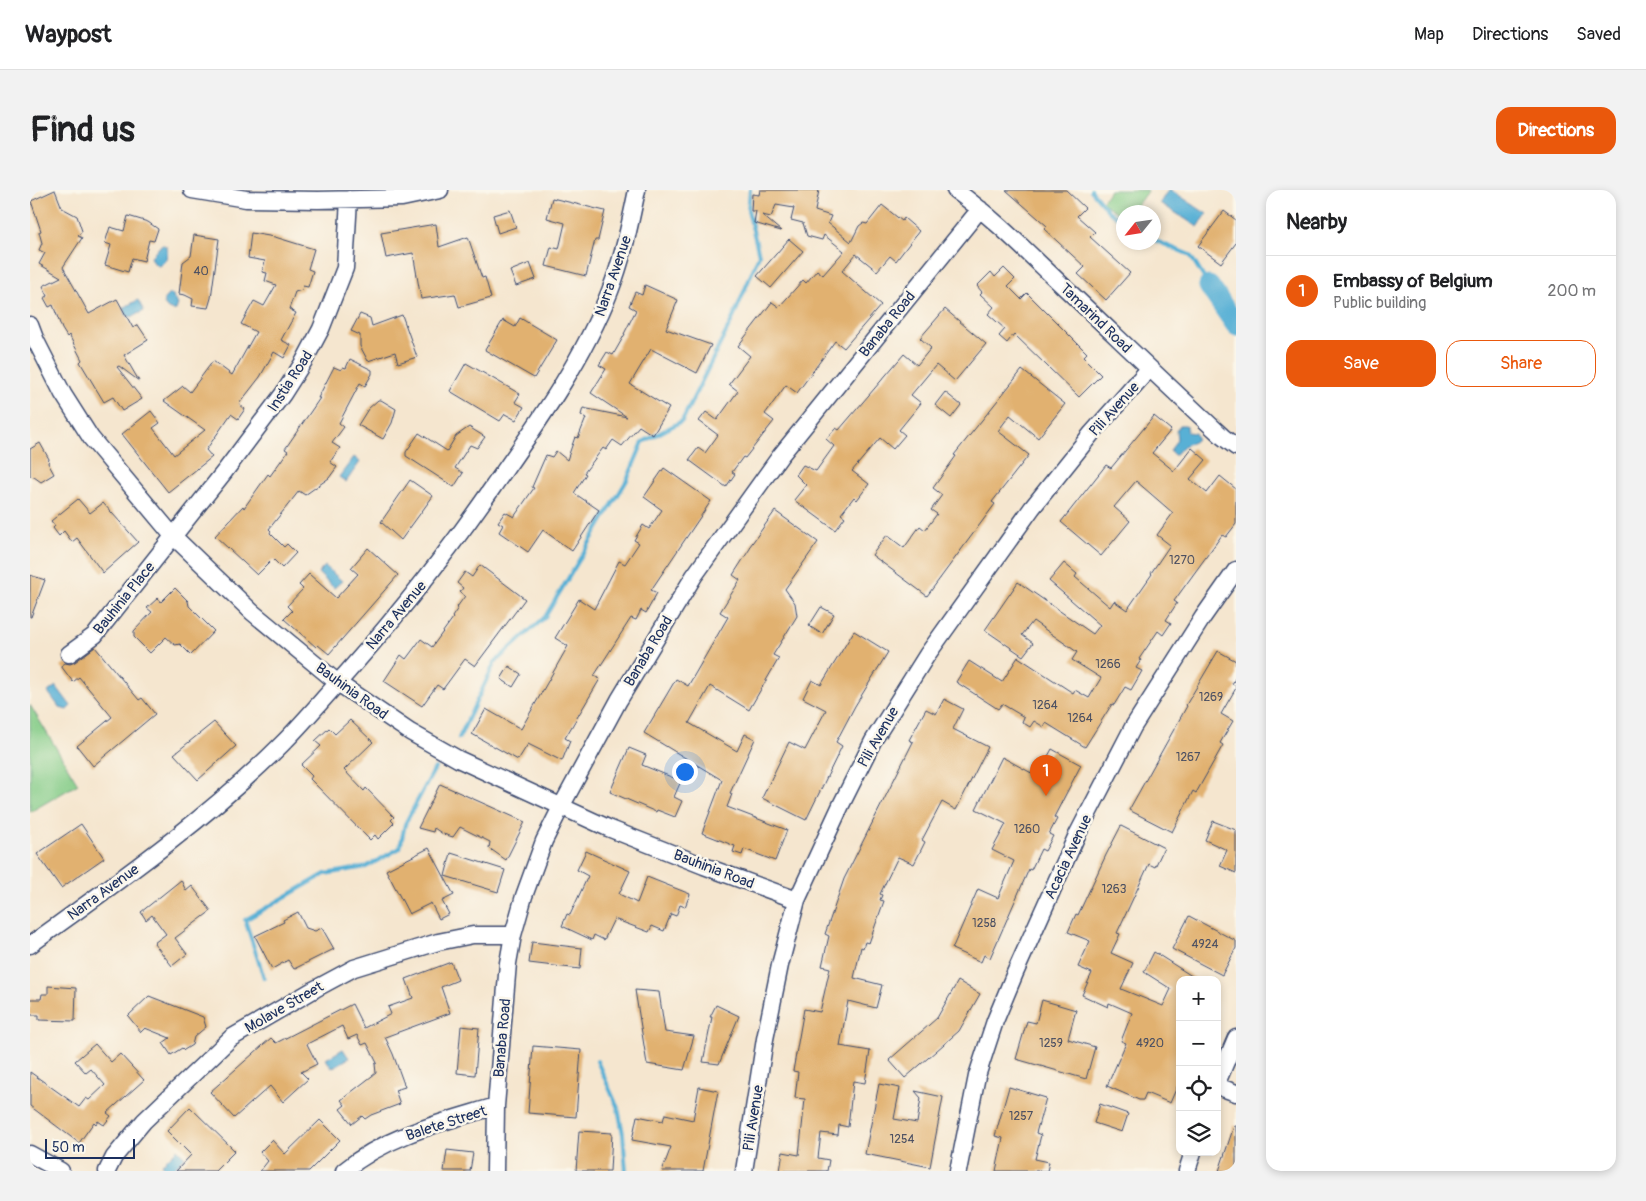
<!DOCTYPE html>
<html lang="en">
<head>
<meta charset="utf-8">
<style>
  body { margin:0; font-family:Pangolin,sans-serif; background:#f2f2f2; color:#202124 }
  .controls { position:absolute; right:15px; bottom:15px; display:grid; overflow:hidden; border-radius:10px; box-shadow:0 2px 8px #0003 }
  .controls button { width:45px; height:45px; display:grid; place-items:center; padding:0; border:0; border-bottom:1px solid #e0e0e0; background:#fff; color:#202124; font:25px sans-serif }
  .compass { position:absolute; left:1086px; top:15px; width:45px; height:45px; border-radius:50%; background:#fff; box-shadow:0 2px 8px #0003; rotate:240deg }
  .scale { position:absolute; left:15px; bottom:12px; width:90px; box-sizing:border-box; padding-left:5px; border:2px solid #1b2f5e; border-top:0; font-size:14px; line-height:18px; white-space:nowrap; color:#1b2f5e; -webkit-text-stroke:4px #fbf7ec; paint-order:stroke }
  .you { position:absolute; left:654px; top:581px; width:18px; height:18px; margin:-12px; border:4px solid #fff; border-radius:50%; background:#1a73e8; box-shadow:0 0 0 8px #1a73e833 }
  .badge { display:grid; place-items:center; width:32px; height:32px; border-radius:50%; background:#ea580c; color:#fff; font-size:16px; font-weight:700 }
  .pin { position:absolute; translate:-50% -41px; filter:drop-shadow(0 1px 2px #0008) }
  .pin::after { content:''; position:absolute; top:26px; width:18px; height:15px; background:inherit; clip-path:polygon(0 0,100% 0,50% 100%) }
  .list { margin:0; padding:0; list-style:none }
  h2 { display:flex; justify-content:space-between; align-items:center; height:65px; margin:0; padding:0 20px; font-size:21px }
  h2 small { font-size:16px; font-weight:400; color:#757577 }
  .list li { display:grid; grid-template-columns:32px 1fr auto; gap:15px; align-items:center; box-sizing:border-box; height:70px; padding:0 20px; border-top:1px solid #e0e0e0 }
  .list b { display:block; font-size:19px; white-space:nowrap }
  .list p { margin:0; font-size:16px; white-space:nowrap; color:#757577 }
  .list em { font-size:16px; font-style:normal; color:#757577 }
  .actions { display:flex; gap:10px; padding:15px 20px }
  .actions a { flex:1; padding:11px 0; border:1px solid #ea580c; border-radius:15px; text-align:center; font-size:18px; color:#ea580c }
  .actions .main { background:#ea580c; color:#fff }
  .icon { flex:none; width:28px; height:28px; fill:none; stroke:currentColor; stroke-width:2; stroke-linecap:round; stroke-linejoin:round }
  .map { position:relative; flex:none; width:1206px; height:981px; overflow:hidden; border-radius:15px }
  header { display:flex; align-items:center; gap:30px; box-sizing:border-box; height:70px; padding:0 25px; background:#fff; border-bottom:1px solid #e0e0e0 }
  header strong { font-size:24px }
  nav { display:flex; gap:28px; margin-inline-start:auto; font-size:18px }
  .intro { display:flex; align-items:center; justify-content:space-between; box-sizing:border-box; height:120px; padding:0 30px }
  h1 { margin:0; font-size:35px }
  .button { padding:12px 22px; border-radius:15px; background:#ea580c; color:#fff; font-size:18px; font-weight:700 }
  main { display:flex; gap:30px; padding:0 30px }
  aside { flex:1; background:#fff; border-radius:15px; box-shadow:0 2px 8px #0003 }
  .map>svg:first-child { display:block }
</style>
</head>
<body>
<header>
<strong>Waypost</strong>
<nav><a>Map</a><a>Directions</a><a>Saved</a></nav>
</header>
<div class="intro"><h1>Find us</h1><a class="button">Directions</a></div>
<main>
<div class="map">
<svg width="1206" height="981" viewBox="0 0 1206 981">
  <rect width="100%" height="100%" fill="#fbf7ec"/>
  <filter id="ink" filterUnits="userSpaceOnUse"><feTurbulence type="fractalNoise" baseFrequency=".02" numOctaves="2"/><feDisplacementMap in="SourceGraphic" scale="10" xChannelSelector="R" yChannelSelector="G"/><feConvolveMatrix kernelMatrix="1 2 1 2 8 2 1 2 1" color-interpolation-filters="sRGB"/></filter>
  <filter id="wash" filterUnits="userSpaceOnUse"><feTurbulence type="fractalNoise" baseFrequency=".0096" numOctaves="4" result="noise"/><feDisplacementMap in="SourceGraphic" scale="20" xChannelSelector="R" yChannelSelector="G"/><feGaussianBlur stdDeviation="1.12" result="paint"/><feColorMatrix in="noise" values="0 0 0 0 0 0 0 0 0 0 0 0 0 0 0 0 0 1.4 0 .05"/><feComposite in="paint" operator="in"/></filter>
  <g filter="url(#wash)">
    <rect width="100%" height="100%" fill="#f5e6cf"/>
    <path fill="#85cc88" stroke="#507e73" d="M1080 0H1118L1102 22H1094L1093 27 1072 12Z
      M0 515 48 594 0 622Z"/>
    <path fill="#59b0d5" stroke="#3a709a" d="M1138 0H1141L1177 24 1168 37 1130 13Z
      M132 54 137 57C138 66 136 73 128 76L124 73 121 67Z
      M139 104 143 105 144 109 148 114 146 120C140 121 136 119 134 113V109Z
      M108 110 114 121 101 127 96 125 93 118Z
      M1150 235H1155L1157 236V242L1165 243 1167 249C1162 255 1157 252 1153 257 1149 260 1149 263 1144 265L1140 261 1147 249 1146 240Z
      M324 267 330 272 316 292 309 287Z
      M295 376 312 391 304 398 288 383Z
      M26 496 41 516 37 520 30 518 18 502Z
      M313 859 319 868 302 878 296 869Z
      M147 959 155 967 141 981H137L131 975Z"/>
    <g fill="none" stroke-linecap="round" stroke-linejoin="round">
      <path stroke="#59b0d5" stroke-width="4" d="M1061 0 1079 22 1094 31
        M1124 50 1160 65 1179 96
        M429 548 465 472 515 427 597 290 613 252 652 231 704 126 729 65 718 20 720 0
        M234 788 215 730 295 684 336 677 370 658 375 634 405 578
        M567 871 588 918 593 944 596 981"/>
      <path stroke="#59b0d5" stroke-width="21" d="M1179 96 1206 135"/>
    </g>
    <g id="blocks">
      <path fill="#e1b16f" d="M25 0 32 18 47 26 52 41 48 46 52 48 33 77 59 124 87 109 103 138 108 135 118 150 94 165 109 191 89 176 87 177 112 209 92 221 83 207 74 212 50 172 52 170 39 145 37 147 32 139 23 115 19 117 14 108 18 106 13 96 31 87 9 74 15 63 9 60 12 53 9 42 11 41 1 11Z
        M730 0H789L785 21 801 26 798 33 821 52 829 36 833 33 837 34 852 15 872 31 874 28 889 41 866 71 860 66 847 81 826 64 812 81 851 115 814 158 805 151 767 203 756 195 735 224 744 231 715 268 713 267 702 282 705 284 696 297 659 270 668 258 675 263 688 245 669 231 676 222 687 230 708 201 699 194 720 166 708 156 742 112 749 117 773 90 776 93 787 80 793 85 814 61 794 45 792 50 777 46 773 33 761 30 764 18 746 15 741 27 732 25 751 41 724 33 726 21H721L722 4 729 5Z
        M976 0H1036L1055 18 1047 26 1065 42 1060 47 1100 83 1076 110 1048 84 1055 77 1014 39 1017 36Z
        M522 8 575 21 568 50H565L556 86 516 76 521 57 529 59 535 33 517 28Z
        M480 20 486 37 468 43 463 25Z
        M1194 21 1206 30V53L1191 73 1168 56Z
        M98 26 118 32 128 39 124 51 119 50 114 71 102 68 98 82 75 75 81 55 75 53 80 37 94 41Z
        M406 34 409 57 438 47 452 88 455 87 461 108 429 117 425 104 391 109 383 63 356 68 351 43Z
        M221 43 245 47 284 59 278 79 283 81 278 97 273 96 272 100 265 102 259 119 266 123 251 150 261 155 254 168 244 162 230 187 209 214 215 219 208 229 201 224 176 260 182 267 138 302 92 244 121 221 130 233 123 238 144 265 175 240 134 211 153 196 160 202 183 171 202 185 226 142 211 134 224 111 234 116 246 95 235 91 237 83 232 82 235 71 218 68Z
        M164 45 189 49 181 108 178 118 162 116 163 109 155 105 149 104 153 72 161 66Z
        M759 49 773 61 741 98 727 86Z
        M500 73 506 89 486 96 480 81Z
        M974 78 985 89 978 96 991 109 997 103 1057 163 1053 167 1071 185 1049 207 984 144 977 153 969 146 975 139 958 124 964 117 950 104 952 102 947 96 961 82 965 87Z
        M615 95 648 110 636 139 681 155 667 183 621 159 600 194 639 218 623 245 609 236 592 256 583 250 576 260 573 258 554 283 556 284 544 303 569 320 542 361 513 340 498 362 469 342 473 335 468 332 475 322 484 327 504 298 502 297 516 265 522 267 526 261 537 270 545 247 548 248 556 228 551 225 553 218 597 227 561 203 576 179 569 175 577 162 583 165 595 144H594L606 120 599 116 605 102 612 105Z
        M915 119 956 154 925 191 906 175 881 205 891 213 869 240 875 245 863 259 850 248 822 281 839 294 827 310 824 307 811 324 815 327 805 340 764 310 776 295 766 285 773 275 786 281 804 256 796 249 806 238 809 240 874 164 887 175 901 158 890 148Z
        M330 124 340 128 342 136 372 125 387 167 368 173 365 162 338 171 330 156V145L321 141Z
        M490 128 527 150 504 188 455 160 473 130 485 137Z
        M320 169 342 180V184L335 196 330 193 309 233 314 237 302 253 310 258 300 272 307 277 299 288 275 305 269 301 239 339 241 341 240 343 254 357 257 354 266 363 252 378 243 369 227 385 185 346 213 316 214 318 238 284 240 286 258 261 255 259 290 208H288L304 177 311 180 313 177 316 178Z
        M436 173 490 204 485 212 494 217 486 230 475 224 470 231 420 201Z
        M992 180 1035 214 1008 248 980 225 968 241 999 265 962 312 965 314 897 406 842 365 857 345 874 358 890 336 895 340 907 324 901 320 912 305 903 298 926 266 924 265Z
        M915 202 931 215 921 228 905 215Z
        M348 210H351L366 219 362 233 353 249 328 235 338 219Z
        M1124 226 1141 240 1122 263 1144 281 1162 258 1176 270 1160 289 1177 303 1190 286 1206 299V334L1196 347 1192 345 1144 411 1147 413 1136 430 1141 433 1133 445 1128 441 1109 469 1111 470 1106 478 1112 481 1101 500 1095 497 1084 515 1082 514 1055 557 1016 533 1014 537 1004 531 1000 537 992 532 994 527 972 514 968 519 926 492 939 471 972 492 988 467 1043 503 1045 500 1059 508 1071 488 1042 470 1047 462 1003 431 992 445 1003 453 993 466 955 440 988 392 1063 444 1070 435 1019 391 1034 373 1047 384 1045 387 1080 417 1084 411 1097 420 1122 384 1121 383 1140 355 1127 345 1143 323 1106 291 1084 317 1100 331 1071 366 1031 332 1076 275 1081 278Z
        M439 237 455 247 447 258 440 255 425 278 433 283 424 297 376 266V262L389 243 417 261 426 246Z
        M10 253 19 269 18 273 24 284 11 292 4 287 0 286V259Z
        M634 278 681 311 621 400 627 403 616 423 611 420 606 430 601 428 564 486 570 489 535 548 540 551 532 571 498 554 488 570 442 544 456 519 491 539 538 456 525 448 549 409 564 419 589 371 595 374 609 353 604 350 613 335 619 339 632 320 614 307Z
        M380 290 403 306 371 350 351 332Z
        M48 309 60 323 73 313 108 352 73 383 47 348 42 352 34 341 29 346 23 338 25 336 21 331Z
        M745 321 788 352 755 399 765 413 767 426 743 465 749 468 719 520 680 496 659 533 707 561 715 544 725 549 700 603 702 604 697 617 757 640 745 671 714 659 712 665 703 662 705 656 672 643 692 590 614 543 646 489 658 496 698 427 690 422 710 390 703 385 721 357 720 356Z
        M338 358 368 385 299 464 288 455 286 457 254 429 262 421 257 416 273 399 269 395 279 384 306 408 328 384 321 378Z
        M450 375 495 409 445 476 435 469 413 499 407 495 392 516 354 491 371 465 376 469 391 449 402 457 423 428 422 427 428 418 427 417 435 406 430 402 433 398 427 393 435 382 442 387Z
        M0 385 15 390 1 427H0Z
        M145 398 158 411 159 416 184 441 161 465 150 454 145 455 136 447 120 463 104 447V441L122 422 117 418 128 408 131 412Z
        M791 417 804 424 792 444 779 436Z
        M824 441 858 462 825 516 806 552 812 556 776 630 732 608 759 552 775 560 796 520 773 508 782 490 791 495Z
        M65 457 109 510 112 508 125 524 63 576 47 556 82 527 49 487 43 492 31 476 35 473 40 474 45 472Z
        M1188 461 1206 471V487L1202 494 1206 496V498L1191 524 1203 531 1190 553 1193 555 1166 603 1163 601 1142 642 1099 620 1157 516 1156 515Z
        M479 476 491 484 483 497 471 489Z
        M914 509 933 519 923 539 958 557 926 620 912 612 892 650 895 652 884 674 868 667 850 704 852 705 850 710 854 711 839 753 835 752 833 758 831 757 824 788 852 795 846 818 818 811 810 856 840 861 835 893 823 891 818 937 809 935 808 945 791 943 788 968 799 970 797 981H750L753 962 769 965 775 909 765 908 768 882 763 881 774 819 790 822 800 778 792 776 799 746 795 744 814 689 883 552 879 550 896 519 906 524Z
        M320 530 343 552 314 580 334 601 336 598 364 627 361 630 364 633 348 649 345 645 340 650 280 589 282 586 271 575 291 556 285 551 299 538 305 544Z
        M184 532 206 556 168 590 144 564Z
        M599 558 616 565 612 575 651 591 644 607 652 611 645 627 627 620 626 622 580 602Z
        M1022 559 1051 575 1024 627 1027 629 1019 644 1023 646 1015 661 1011 659 1001 680 999 679 960 768 954 765 951 772 922 759 948 699 968 708 984 671 962 660 976 634 946 619 972 567 1007 586Z
        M410 594 495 632 476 670 459 658 460 652 430 637 423 647 413 644 404 638 403 642 388 638Z
        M1183 631 1206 640V683L1190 676 1197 660 1175 650Z
        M51 634 74 668 31 698 7 664Z
        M1091 636 1134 658 1125 677 1119 674 1087 743 1090 744 1081 763 1103 773 1091 799 1133 816 1141 799 1114 782 1124 762 1168 790H1150V890L1140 913 1116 903 1113 910H1109L1077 896 1096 853 1091 851 1102 823 1079 813 1078 817 1052 805 1062 783 1048 777 1060 751 1038 742 1046 724 1048 725 1076 665Z
        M399 658 424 705 412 711 419 724 409 729 401 713 379 724 356 680Z
        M556 661 600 681 589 704 607 713 617 687 660 704 655 717 650 715 646 726 641 724 634 741 622 736 619 742 584 729 574 750 564 745 562 750 532 736 537 724 540 725 558 686 547 680Z
        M421 663 475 680 468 702 415 686Z
        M151 690 156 701 162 696 181 721 145 748 157 764 142 776 124 753 136 744 122 725 116 730 111 722Z
        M268 722 276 738 285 741 292 738 304 759 264 779 258 770 242 779 225 746 254 732 253 730Z
        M1159 726 1206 751V758L1192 785 1142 759Z
        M502 752 552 758 550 779 499 773Z
        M421 772 428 790 411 797 420 823 355 847 363 864 375 897 365 900 370 914 341 925 335 929 332 926 322 934 310 919 315 915 311 910 346 883 345 874 347 873 337 853 332 855 327 845 318 849 312 836 277 854 287 874 271 882 278 889 253 912 240 896 204 928 180 902 241 848 246 853 322 814 334 838 361 824 358 817 383 808 376 789Z
        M928 791 950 804 929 841 875 888 859 870 907 828Z
        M18 796 46 798 45 831 9 830V825H0V809H11L12 804H18Z
        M605 800 629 802 635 842 664 846 654 880 617 874Z
        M119 806 173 827 176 837 164 847 162 855 154 860 152 858 141 865 133 853 140 848 115 838 111 842 98 826Z
        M1012 810 1046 820 1038 849 1065 857 1056 889 986 869 997 831 1006 833Z
        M686 815 709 826 689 874 673 872 682 827H680Z
        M431 836 449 838 445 885 427 883Z
        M65 854 81 872 90 864 114 890 77 923 81 926 74 935 68 931 66 934 64 932 49 953 0 916V882L49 917 56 908 59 910 75 895 61 879 56 883 45 871Z
        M503 856 551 860 546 927 498 923Z
        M849 894 870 898 864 929 887 933 891 908 885 901 913 907 900 977 835 964Z
        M669 897 688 901 673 981H632L641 957 602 950 607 926 633 931 635 924 663 930Z
        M979 897 1016 908 1006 943 1011 945 1005 969 1019 972 1017 981H966L973 948 965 946Z
        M1070 914 1098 924 1092 942 1064 933Z
        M160 917 205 961 185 981H146L161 965 137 941Z
        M290 930 310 950 279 981H230L238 971 230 962 242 950 255 964Z
        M1204 936H1206V981H1189Z
        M549 941 582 943 580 981H546Z
        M417 960 443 963 440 981H414Z"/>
    </g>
  </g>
  <g filter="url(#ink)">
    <use href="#blocks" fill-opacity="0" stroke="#3c4a6f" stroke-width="1"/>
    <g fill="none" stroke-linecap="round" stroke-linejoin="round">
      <g stroke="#3c4a6f" stroke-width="19">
        <path id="minor" d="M162 0 216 9 288 10 372 8 410 0
          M925 0C964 28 998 63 1033 96 1086 146 1139 197 1193 247L1206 257
          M0 135 6 151 33 204 61 248 143 346 222 422 308 493 380 542 428 569 578 638 674 676 767 710
          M39 464 65 445 195 281 253 204 274 171 291 139 315 78 319 9
          M0 755C87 692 176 630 252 554 268 538 282 522 296 506 357 439 412 371 463 297 507 234 552 172 580 101 593 68 600 34 607 0
          M1187 893 1206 848
          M1187 896 1206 903
          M0 964 31 981
          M77 981 84 967 114 931 201 848 285 799 324 778 408 752 443 745H483
          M314 981C357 945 414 932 466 916
          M465 981 466 916 478 773 483 745 494 706 514 651 531 617 589 510 664 386 751 265 950 19
          M714 981 735 849 750 775 767 710 811 615 843 551 897 465 1002 318 1062 243 1119 179
          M928 981 947 886 965 831 985 783 1047 645 1103 537 1173 427 1206 380
          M1157 981 1163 962"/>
      </g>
      <use href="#minor" stroke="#fff" stroke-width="16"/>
    </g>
  </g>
  <g text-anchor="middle" stroke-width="5" stroke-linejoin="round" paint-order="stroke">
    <g font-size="12" fill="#4c5062">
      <text x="171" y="85">40</text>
      <text x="1152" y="374">1270</text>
      <text x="1078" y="478">1266</text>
      <text x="1181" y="511">1269</text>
      <text x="1015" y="519">1264</text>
      <text x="1050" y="532">1264</text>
      <text x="1158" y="571">1267</text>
      <text x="997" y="643">1260</text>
      <text x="1084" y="703">1263</text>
      <text x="954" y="737">1258</text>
      <text x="1175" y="758">4924</text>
      <text x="1021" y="857">1259</text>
      <text x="1120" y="857">4920</text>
      <text x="991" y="930">1257</text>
      <text x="872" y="953">1254</text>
    </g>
    <g font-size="15" fill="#1b2f5e" stroke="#fbf7ec">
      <text transform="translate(583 86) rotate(-71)" y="5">Narra Avenue</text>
      <text transform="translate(1066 128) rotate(44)" y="5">Tamarind Road</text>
      <text transform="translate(857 134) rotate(-51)" y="5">Banaba Road</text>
      <text transform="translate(260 191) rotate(-57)" y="5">Instia Road</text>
      <text transform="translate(1084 219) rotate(-48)" y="5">Pili Avenue</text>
      <text transform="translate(94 408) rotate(-51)" y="5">Bauhinia Place</text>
      <text transform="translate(366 425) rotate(-50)" y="5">Narra Avenue</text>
      <text transform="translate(618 461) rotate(-59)" y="5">Banaba Road</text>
      <text transform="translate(322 501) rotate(36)" y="5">Bauhinia Road</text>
      <text transform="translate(848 547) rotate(-60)" y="5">Pili Avenue</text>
      <text transform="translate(1038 667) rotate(-65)" y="5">Acacia Avenue</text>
      <text transform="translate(684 679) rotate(21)" y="5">Bauhinia Road</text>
      <text transform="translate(73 702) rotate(-36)" y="5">Narra Avenue</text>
      <text transform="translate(254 817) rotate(-30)" y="5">Molave Street</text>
      <text transform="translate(472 848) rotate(-85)" y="5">Banaba Road</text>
      <text transform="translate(723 928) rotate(-81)" y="5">Pili Avenue</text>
      <text transform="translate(416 933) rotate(-18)" y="5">Balete Street</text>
    </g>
  </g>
</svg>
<div class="controls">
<button>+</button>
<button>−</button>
<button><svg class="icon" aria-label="locate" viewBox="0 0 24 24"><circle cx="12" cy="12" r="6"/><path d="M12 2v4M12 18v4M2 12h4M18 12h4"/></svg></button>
<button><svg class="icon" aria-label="layers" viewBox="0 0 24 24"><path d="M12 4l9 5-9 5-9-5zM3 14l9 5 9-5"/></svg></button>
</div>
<svg class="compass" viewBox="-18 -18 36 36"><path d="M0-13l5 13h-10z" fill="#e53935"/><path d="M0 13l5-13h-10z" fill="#757577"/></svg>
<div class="scale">50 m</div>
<div class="you"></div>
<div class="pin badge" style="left:1016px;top:606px">1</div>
</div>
<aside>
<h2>Nearby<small></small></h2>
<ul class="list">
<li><span class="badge">1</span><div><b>Embassy of Belgium</b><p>Public building</p></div><em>200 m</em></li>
</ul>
<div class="actions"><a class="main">Save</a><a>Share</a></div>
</aside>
</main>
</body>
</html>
